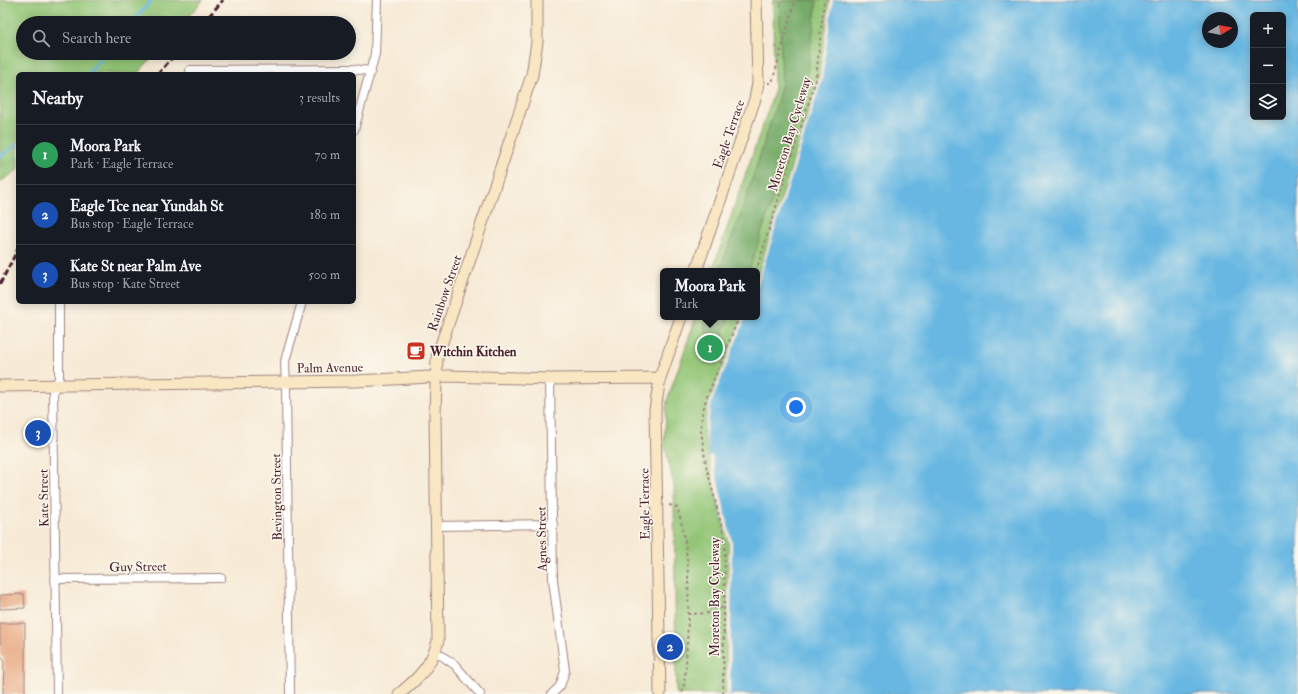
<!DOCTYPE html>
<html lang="en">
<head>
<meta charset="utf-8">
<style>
  body { margin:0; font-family:"IM FELL Double Pica",serif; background:#20242c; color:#f1f3f6 }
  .controls { position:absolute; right:12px; top:12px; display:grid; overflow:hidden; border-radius:6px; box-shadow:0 2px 10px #0003 }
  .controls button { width:36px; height:36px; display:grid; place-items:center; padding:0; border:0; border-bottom:1px solid #363941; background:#171b24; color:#f1f3f6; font:20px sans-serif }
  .compass { position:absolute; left:1202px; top:12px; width:36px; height:36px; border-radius:50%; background:#171b24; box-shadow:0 2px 10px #0003; rotate:80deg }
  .you { position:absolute; left:796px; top:407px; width:14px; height:14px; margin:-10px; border:3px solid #fff; border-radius:50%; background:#1a73e8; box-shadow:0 0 0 6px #1a73e833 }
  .badge { display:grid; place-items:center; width:26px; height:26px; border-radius:50%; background:#2563eb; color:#fff; font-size:13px; font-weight:700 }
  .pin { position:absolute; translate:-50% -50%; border:2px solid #fff; box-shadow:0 1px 4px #0006 }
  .popup { position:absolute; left:660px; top:268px; width:100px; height:52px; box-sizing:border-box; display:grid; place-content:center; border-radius:6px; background:#171b24; filter:drop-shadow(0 1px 3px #0005); font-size:13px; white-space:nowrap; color:#9ea1a6 }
  .popup b { font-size:15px; color:#f1f3f6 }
  .popup::after { content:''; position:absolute; left:50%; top:100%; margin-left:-8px; border:8px solid transparent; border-top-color:#171b24 }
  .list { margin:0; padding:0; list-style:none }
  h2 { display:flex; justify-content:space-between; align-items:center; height:52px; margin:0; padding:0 16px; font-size:17px }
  h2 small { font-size:13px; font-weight:400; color:#9ea1a6 }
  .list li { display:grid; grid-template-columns:26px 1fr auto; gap:12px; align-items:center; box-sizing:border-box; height:60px; padding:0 16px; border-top:1px solid #363941 }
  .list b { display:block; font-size:15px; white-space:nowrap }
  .list p { margin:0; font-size:13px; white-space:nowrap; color:#9ea1a6 }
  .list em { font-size:13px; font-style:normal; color:#9ea1a6 }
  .icon { flex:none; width:22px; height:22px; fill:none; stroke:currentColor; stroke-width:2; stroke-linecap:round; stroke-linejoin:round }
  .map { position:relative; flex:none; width:1298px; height:694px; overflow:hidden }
  .search { position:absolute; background:#171b24; box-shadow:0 2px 10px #0003; left:16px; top:16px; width:340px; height:44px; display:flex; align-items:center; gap:10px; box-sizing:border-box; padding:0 14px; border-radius:22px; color:#9ea1a6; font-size:15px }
  .panel { position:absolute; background:#171b24; box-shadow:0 2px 10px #0003; left:16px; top:72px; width:340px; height:232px; border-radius:6px }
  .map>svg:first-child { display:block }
</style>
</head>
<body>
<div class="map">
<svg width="1298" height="694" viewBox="0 0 1298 694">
  <rect width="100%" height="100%" fill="#fbf7ec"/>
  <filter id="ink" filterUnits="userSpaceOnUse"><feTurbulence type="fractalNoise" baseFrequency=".025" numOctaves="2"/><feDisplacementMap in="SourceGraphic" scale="8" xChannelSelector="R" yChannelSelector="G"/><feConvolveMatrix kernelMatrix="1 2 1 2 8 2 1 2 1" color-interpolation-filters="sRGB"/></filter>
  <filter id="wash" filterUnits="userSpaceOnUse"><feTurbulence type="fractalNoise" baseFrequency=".012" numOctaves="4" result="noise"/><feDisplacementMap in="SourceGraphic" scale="16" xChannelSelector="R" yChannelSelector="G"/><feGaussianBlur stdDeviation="0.9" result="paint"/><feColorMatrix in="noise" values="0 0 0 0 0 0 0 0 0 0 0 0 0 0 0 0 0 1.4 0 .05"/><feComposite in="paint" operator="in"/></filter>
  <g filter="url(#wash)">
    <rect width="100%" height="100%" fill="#f7ead6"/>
    <path fill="#92c576" stroke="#6e7250" d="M0 0H203L183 23H23V53H156L137 74H18V170L0 182Z
      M773 0H829L821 81 757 293V271H712L774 92Z
      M696 317H748L731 545 729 694H676L674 485 664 443 667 401Z"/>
    <path fill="#75aa67" stroke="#606449" d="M779 0H817L806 84 794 128 781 166 775 192 749 271H719L739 220 777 102 782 82Z
      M707 317H729L720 343 709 338 704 326Z"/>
    <path fill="#67b7e2" stroke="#586b86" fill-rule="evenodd" d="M832 0H1298V694H726L729 543 718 503 704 430 710 400 743 317H757V279L819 79ZM1253 15H1283V117H1253ZM1208 18H1232V42H1208Z"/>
    <path fill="#f7ead6" d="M831 0H833L832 6 822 79 757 287V279L819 79Z
      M743 317H746L712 401 706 432 709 456H712L732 542 730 694H726L729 543 715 489 704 430 710 400Z"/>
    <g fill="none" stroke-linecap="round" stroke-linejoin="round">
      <path stroke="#67b7e2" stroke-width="3" d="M131 23 152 0
        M88 74 106 53
        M0 157 18 143"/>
    </g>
    <g id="blocks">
      <path fill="#e8a983" d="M24 594 25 608 0 609V595Z
        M0 623H25V694H3L4 659 0 655Z"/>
    </g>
  </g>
  <g filter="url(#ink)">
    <use href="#blocks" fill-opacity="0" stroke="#a08480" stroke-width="1"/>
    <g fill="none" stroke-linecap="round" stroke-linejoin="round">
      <g stroke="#a08480" stroke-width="10">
        <path id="street" d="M190 70 351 69 371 71
          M354 130 375 54 377 0
          M550 379 553 580 565 671 560 686 552 694
          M437 526 553 524
          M55 579 221 578
          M435 651 455 665 480 694
          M57 694 53 392 59 378V302
          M290 694 286 390 285 361 302 302"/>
      </g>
      <g stroke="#a08480" stroke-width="13">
        <path id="secondary" d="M696 271 755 99 758 83 756 0
          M0 386 356 381 448 376 550 379 660 378
          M399 694C418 679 432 665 438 641L435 413 437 357 532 75 537 42V0
          M660 694 655 410 660 378 681 317"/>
      </g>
      <path stroke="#a08480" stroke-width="2" stroke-dasharray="3 3" stroke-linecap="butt" d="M768 83H772L795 0
        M756 271 816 79 824 0
        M669 505 677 507C691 552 689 599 687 645 686 661 686 679 682 694
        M688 614 709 613V608H724
        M723 694 725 539 706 465 701 431 702 415 706 399 739 317"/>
      <use href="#street" stroke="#fff" stroke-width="8"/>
      <use href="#secondary" stroke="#f9e7c3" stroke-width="11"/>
      <path stroke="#4a1f2b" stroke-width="3" stroke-dasharray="6 3" stroke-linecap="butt" d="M203 23 223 0
        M158 74 176 53
        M0 284 18 249"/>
    </g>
  </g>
  <defs>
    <g id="cafe-square" transform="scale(1)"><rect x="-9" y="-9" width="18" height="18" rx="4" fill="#c8321e" stroke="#fbf7ec"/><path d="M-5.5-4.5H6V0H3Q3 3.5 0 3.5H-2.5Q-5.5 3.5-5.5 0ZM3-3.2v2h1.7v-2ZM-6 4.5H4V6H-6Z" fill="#fff"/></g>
  </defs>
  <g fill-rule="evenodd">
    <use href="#cafe-square" x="416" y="351"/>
  </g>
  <g text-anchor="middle" stroke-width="3" stroke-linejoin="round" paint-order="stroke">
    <g font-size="13" fill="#4a1f2b" stroke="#fbf7ec">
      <text transform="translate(728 134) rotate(-71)" y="5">Eagle Terrace</text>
      <text transform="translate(789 134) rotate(-73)" y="5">Moreton Bay Cycleway</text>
      <text transform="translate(444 293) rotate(-71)" y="5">Rainbow Street</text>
      <text transform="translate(330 367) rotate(-1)" y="5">Palm Avenue</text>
      <text transform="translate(276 497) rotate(-91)" y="5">Bevington Street</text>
      <text transform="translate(43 498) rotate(-91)" y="5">Kate Street</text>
      <text transform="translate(644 504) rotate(-91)" y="5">Eagle Terrace</text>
      <text transform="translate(541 539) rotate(-91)" y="5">Agnes Street</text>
      <text transform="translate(138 566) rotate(-1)" y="5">Guy Street</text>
      <text transform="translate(714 597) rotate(-90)" y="5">Moreton Bay Cycleway</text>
    </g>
    <g font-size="13" font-weight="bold" fill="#4a1f2b" stroke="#fbf7ec" text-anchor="start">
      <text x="430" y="356">Witchin Kitchen</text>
    </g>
  </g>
</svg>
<div class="controls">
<button>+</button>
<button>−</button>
<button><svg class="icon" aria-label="layers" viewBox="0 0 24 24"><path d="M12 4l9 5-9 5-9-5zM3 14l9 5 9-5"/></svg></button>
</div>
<svg class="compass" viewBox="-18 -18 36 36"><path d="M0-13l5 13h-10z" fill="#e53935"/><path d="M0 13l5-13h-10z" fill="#9ea1a6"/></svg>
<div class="you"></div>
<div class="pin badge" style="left:710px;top:348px;background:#2e9e5b">1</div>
<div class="popup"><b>Moora Park</b>Park</div>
<div class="pin badge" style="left:670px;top:647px;background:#1a4fb4">2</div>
<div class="pin badge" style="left:38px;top:433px;background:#1a4fb4">3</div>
<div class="search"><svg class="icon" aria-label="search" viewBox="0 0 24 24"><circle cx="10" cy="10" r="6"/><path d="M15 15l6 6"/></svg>Search here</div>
<section class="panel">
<h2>Nearby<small>3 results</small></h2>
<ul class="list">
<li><span class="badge" style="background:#2e9e5b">1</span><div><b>Moora Park</b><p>Park · Eagle Terrace</p></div><em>70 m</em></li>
<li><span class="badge" style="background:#1a4fb4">2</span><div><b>Eagle Tce near Yundah St</b><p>Bus stop · Eagle Terrace</p></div><em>180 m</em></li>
<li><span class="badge" style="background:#1a4fb4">3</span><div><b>Kate St near Palm Ave</b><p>Bus stop · Kate Street</p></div><em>500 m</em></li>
</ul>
</section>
</div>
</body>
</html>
